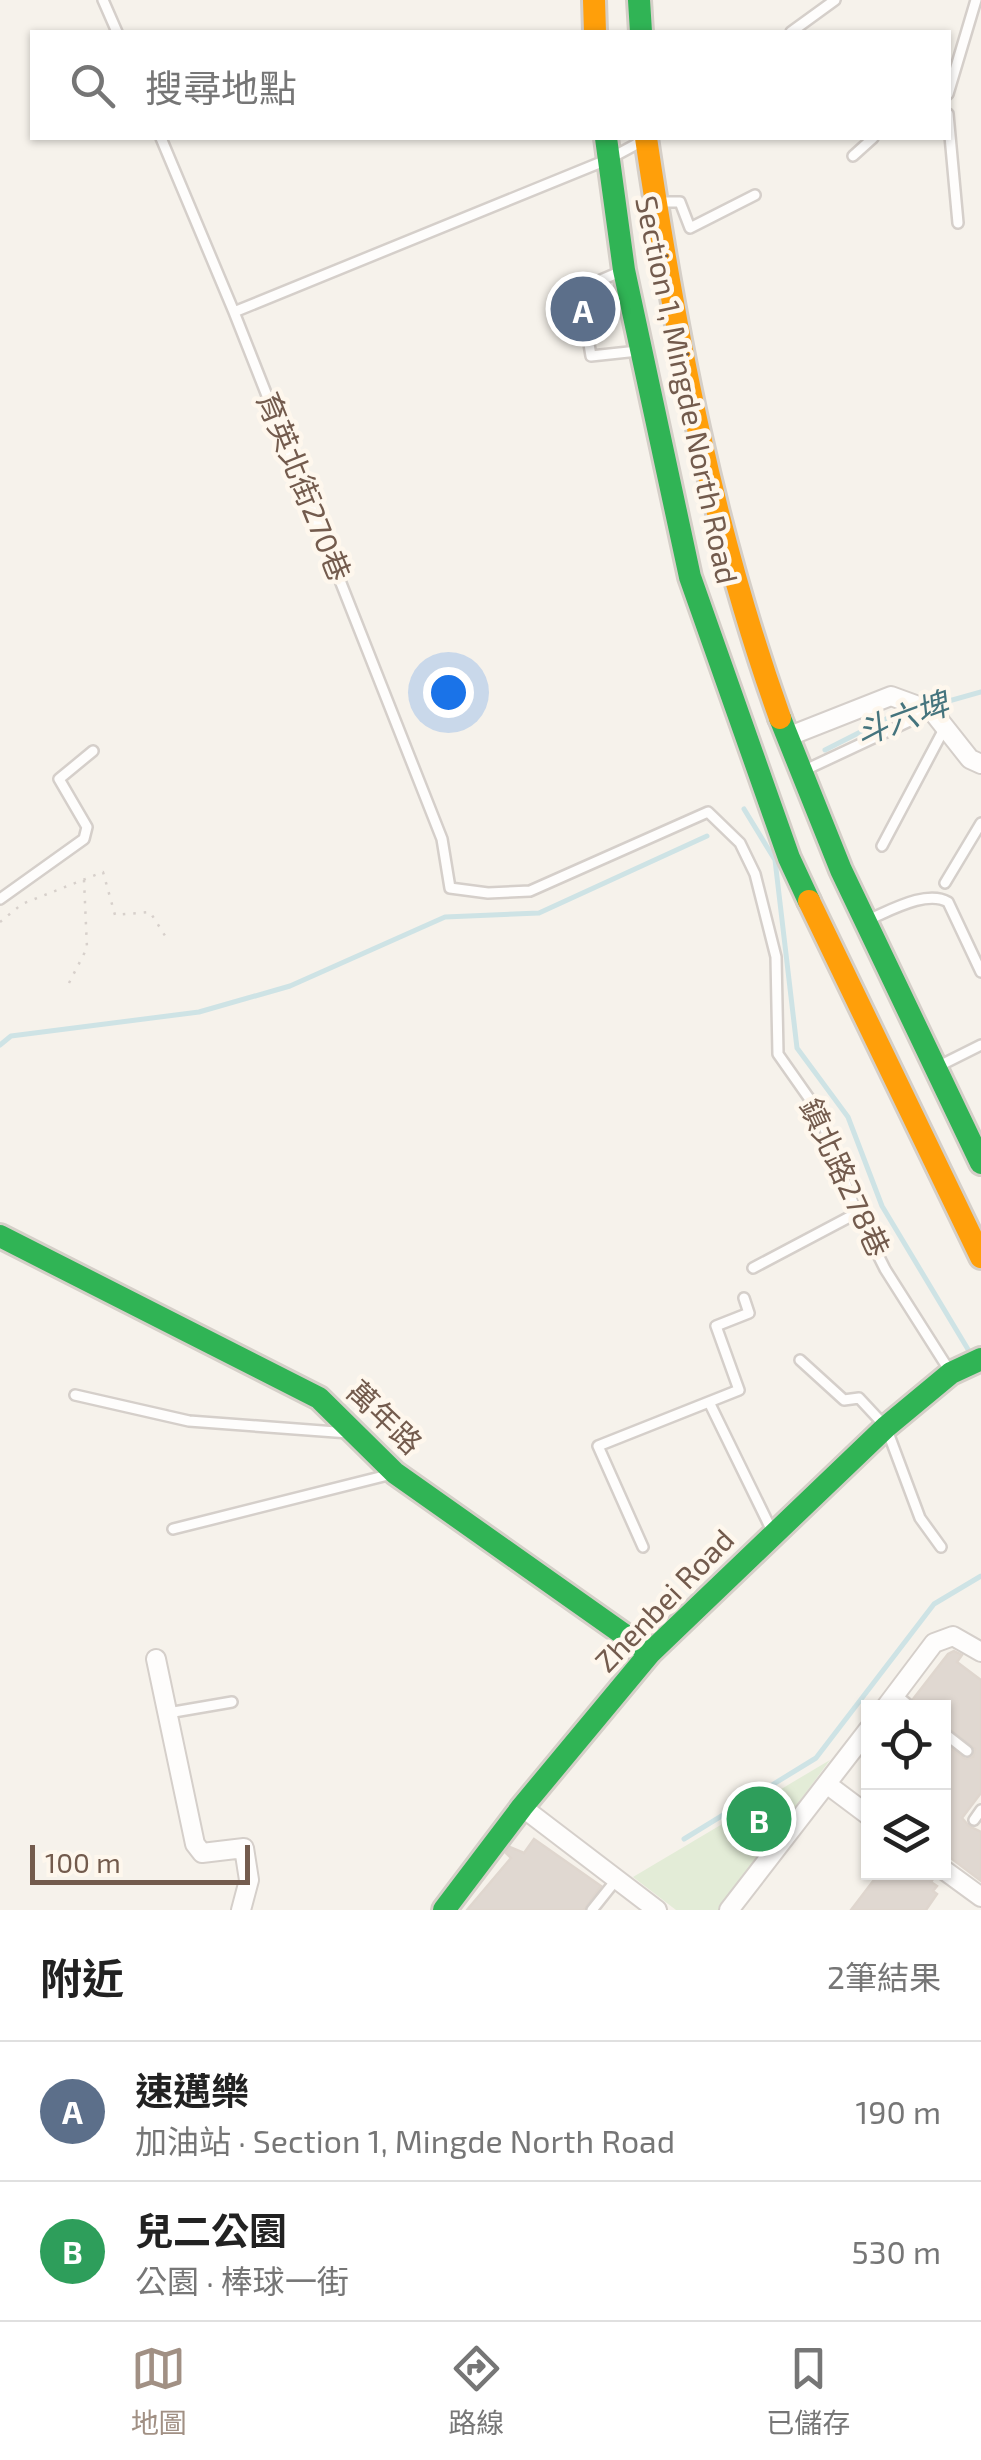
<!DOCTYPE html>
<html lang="zh-TW">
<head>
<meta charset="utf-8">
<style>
  body { margin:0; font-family:"Exo 2","Noto Sans TC",sans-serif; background:#f6f6f6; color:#222 }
  .controls { position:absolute; right:30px; bottom:30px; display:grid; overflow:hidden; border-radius:0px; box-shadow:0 2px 8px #0004 }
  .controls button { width:90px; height:90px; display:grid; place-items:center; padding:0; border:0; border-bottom:2px solid #e0e0e0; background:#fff; color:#222; font:50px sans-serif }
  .scale { position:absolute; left:30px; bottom:25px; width:220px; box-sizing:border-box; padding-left:10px; border:5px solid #735b4d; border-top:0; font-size:28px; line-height:35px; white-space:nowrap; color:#735b4d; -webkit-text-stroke:8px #fef7ed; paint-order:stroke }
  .you { position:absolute; left:448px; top:692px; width:35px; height:35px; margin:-25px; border:8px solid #fff; border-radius:50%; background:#1a73e8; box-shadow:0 0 0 15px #1a73e833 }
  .badge { display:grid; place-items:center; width:65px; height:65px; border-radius:50%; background:#a19084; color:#fff; font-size:32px; font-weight:700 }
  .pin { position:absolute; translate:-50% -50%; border:5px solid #fff; box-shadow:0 2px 10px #0006 }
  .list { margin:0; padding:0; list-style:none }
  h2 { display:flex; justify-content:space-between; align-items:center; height:130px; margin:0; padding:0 40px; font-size:42px }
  h2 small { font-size:32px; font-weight:400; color:#767676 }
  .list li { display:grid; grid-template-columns:65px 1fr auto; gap:30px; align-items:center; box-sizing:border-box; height:140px; padding:0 40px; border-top:2px solid #e0e0e0 }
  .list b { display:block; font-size:38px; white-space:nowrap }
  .list p { margin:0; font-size:32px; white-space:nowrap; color:#767676 }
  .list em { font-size:32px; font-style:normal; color:#767676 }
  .icon { flex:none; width:55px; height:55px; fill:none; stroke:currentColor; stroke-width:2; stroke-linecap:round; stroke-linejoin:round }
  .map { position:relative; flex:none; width:981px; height:1910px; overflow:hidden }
  .search { position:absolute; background:#fff; box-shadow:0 2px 8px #0004; left:30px; right:30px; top:30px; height:110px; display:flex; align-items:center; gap:25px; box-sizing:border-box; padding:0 35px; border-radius:0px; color:#767676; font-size:38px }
  .sheet { height:410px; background:#fff }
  nav { display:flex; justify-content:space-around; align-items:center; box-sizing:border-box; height:140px; border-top:2px solid #e0e0e0; background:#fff; font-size:28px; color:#767676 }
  nav a { display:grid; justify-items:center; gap:5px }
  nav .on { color:#a19084 }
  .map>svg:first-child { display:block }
</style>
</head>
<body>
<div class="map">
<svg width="981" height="1910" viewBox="0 0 981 1910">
  <rect width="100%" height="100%" fill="#f6f2eb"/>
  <path fill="#e3ecd7" d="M830 1760 719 1910H676L633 1877Z"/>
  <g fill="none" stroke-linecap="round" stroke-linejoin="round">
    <path stroke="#cee3e5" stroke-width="5" d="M931 706 981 692
      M825 750 888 718 916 710
      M744 809 775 860 797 1048 848 1117 882 1206 972 1356
      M0 1045 11 1036 199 1012 290 986 445 917 539 913 707 836
      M684 1839 816 1758 934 1604 981 1576"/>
  </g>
  <path fill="#e0d8d1" stroke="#dfd6ce" stroke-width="2.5" d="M954 1651 962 1655 957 1662 981 1680V1793L962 1818 969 1826 981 1832V1881L944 1853V1743L965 1759 973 1757 975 1749 944 1725V1708H923L913 1699 948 1654Z
    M534 1839 601 1886 584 1910H467L511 1858 506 1853 510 1847 524 1853Z
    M880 1872H925L933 1879 931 1882 937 1886 933 1891 937 1894 926 1910H851Z"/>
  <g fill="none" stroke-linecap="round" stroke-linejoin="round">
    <g stroke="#d5cfca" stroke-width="14">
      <path id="lane" d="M103 0 117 32
        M791 32 835 0
        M948 94 976 0
        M948 114 958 223
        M161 138 234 312 442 839 450 888 488 893 530 891 708 812 740 843 755 874 776 957 778 1054 818 1111 857 1213 885 1269 951 1373
        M853 156 873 138
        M658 202H680L690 228 755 195
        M622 271 580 289 591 356 638 351
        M234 312 609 159 646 139
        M803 771 929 712
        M882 846 944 729
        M945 883 981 823
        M0 899 84 839 87 827 59 779 93 751
        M865 921C888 912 926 889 948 902L981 972
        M939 1066 981 1045
        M753 1268 857 1213
        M800 1360 844 1400 859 1398 886 1427 920 1518 941 1547
        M75 1395 189 1421 349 1433
        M709 1402 772 1531
        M173 1529 392 1474
        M643 1547 598 1446 739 1390 716 1326 749 1313 744 1298
        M895 1694 912 1708
        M168 1713 232 1702
        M944 1733 967 1751
        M974 1820 981 1810
        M592 1910 616 1880"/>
    </g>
    <g stroke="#d5cfca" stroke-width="22">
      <path id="street" d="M787 737 891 696 932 711 970 759 981 764
        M156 1659 195 1844 202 1853 244 1848 249 1880 241 1910
        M885 1708 934 1643 953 1636 981 1652
        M828 1785 868 1815
        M522 1807 657 1910
        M944 1870 981 1897
        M729 1910 868 1730"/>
    </g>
    <g stroke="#d5cfc8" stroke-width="28">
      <path id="fast" d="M639 0 641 32
        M606 138 624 270 690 577 789 858 809 901
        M780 718 841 870 981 1163
        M0 1236 319 1398 395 1473 650 1653
        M444 1910 522 1807 650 1653 886 1427 951 1373 981 1359"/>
    </g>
    <g stroke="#d5cfc8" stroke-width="28">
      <path id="slow" d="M594 0 595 32
        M646 138C675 334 713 531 780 718
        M809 901 981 1257"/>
    </g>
    <path stroke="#d7d0cb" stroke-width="2.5" stroke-dasharray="2.5 8" stroke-linecap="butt" d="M0 922 22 904 103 872 115 915 150 912 169 942
      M69 983 87 948 84 880"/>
    <use href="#lane" stroke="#fefdfc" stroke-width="9"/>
    <use href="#street" stroke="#fefdfc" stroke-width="18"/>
    <use href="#fast" stroke="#30b455" stroke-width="22"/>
    <use href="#slow" stroke="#ff9f0a" stroke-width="22"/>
  </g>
  <g text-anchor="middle" stroke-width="9" stroke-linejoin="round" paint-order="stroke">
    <g font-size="30" fill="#735b4d" stroke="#fef7ed">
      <text transform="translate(686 390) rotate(78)" y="10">Section 1, Mingde North Road</text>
      <text transform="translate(303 487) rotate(68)" y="10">育英北街270巷</text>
      <text transform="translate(844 1178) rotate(65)" y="10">鎮北路278巷</text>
      <text transform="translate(384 1418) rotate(44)" y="10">萬年路</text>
      <text transform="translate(665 1601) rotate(-46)" y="10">Zhenbei Road</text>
    </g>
    <g font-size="32" font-style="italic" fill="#45747d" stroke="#fef7ed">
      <text transform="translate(902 719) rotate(-20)" y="11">斗六埤</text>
    </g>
  </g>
</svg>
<div class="controls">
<button><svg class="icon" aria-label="locate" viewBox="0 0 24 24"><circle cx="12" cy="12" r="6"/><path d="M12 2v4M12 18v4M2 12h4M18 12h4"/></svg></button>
<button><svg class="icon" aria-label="layers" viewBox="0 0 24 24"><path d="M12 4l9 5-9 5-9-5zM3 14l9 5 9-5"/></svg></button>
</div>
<div class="scale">100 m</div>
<div class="you"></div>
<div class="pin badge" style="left:583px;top:309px;background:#5c6f8a">A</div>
<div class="pin badge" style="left:759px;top:1819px;background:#2e9e5b">B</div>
<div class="search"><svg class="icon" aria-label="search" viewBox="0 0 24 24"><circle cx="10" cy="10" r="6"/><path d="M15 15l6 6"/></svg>搜尋地點</div>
</div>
<section class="sheet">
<h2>附近<small>2筆結果</small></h2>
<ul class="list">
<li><span class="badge" style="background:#5c6f8a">A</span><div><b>速邁樂</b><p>加油站 · Section 1, Mingde North Road</p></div><em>190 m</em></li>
<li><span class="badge" style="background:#2e9e5b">B</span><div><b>兒二公園</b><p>公園 · 棒球一街</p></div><em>530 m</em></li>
</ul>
</section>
<nav>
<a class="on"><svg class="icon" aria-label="map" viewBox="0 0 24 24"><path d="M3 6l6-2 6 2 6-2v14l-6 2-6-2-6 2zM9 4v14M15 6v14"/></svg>地圖</a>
<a><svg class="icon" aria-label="directions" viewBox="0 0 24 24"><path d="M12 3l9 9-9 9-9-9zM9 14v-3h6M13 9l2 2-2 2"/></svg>路線</a>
<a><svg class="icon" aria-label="saved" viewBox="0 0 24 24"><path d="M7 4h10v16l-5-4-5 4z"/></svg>已儲存</a>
</nav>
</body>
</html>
